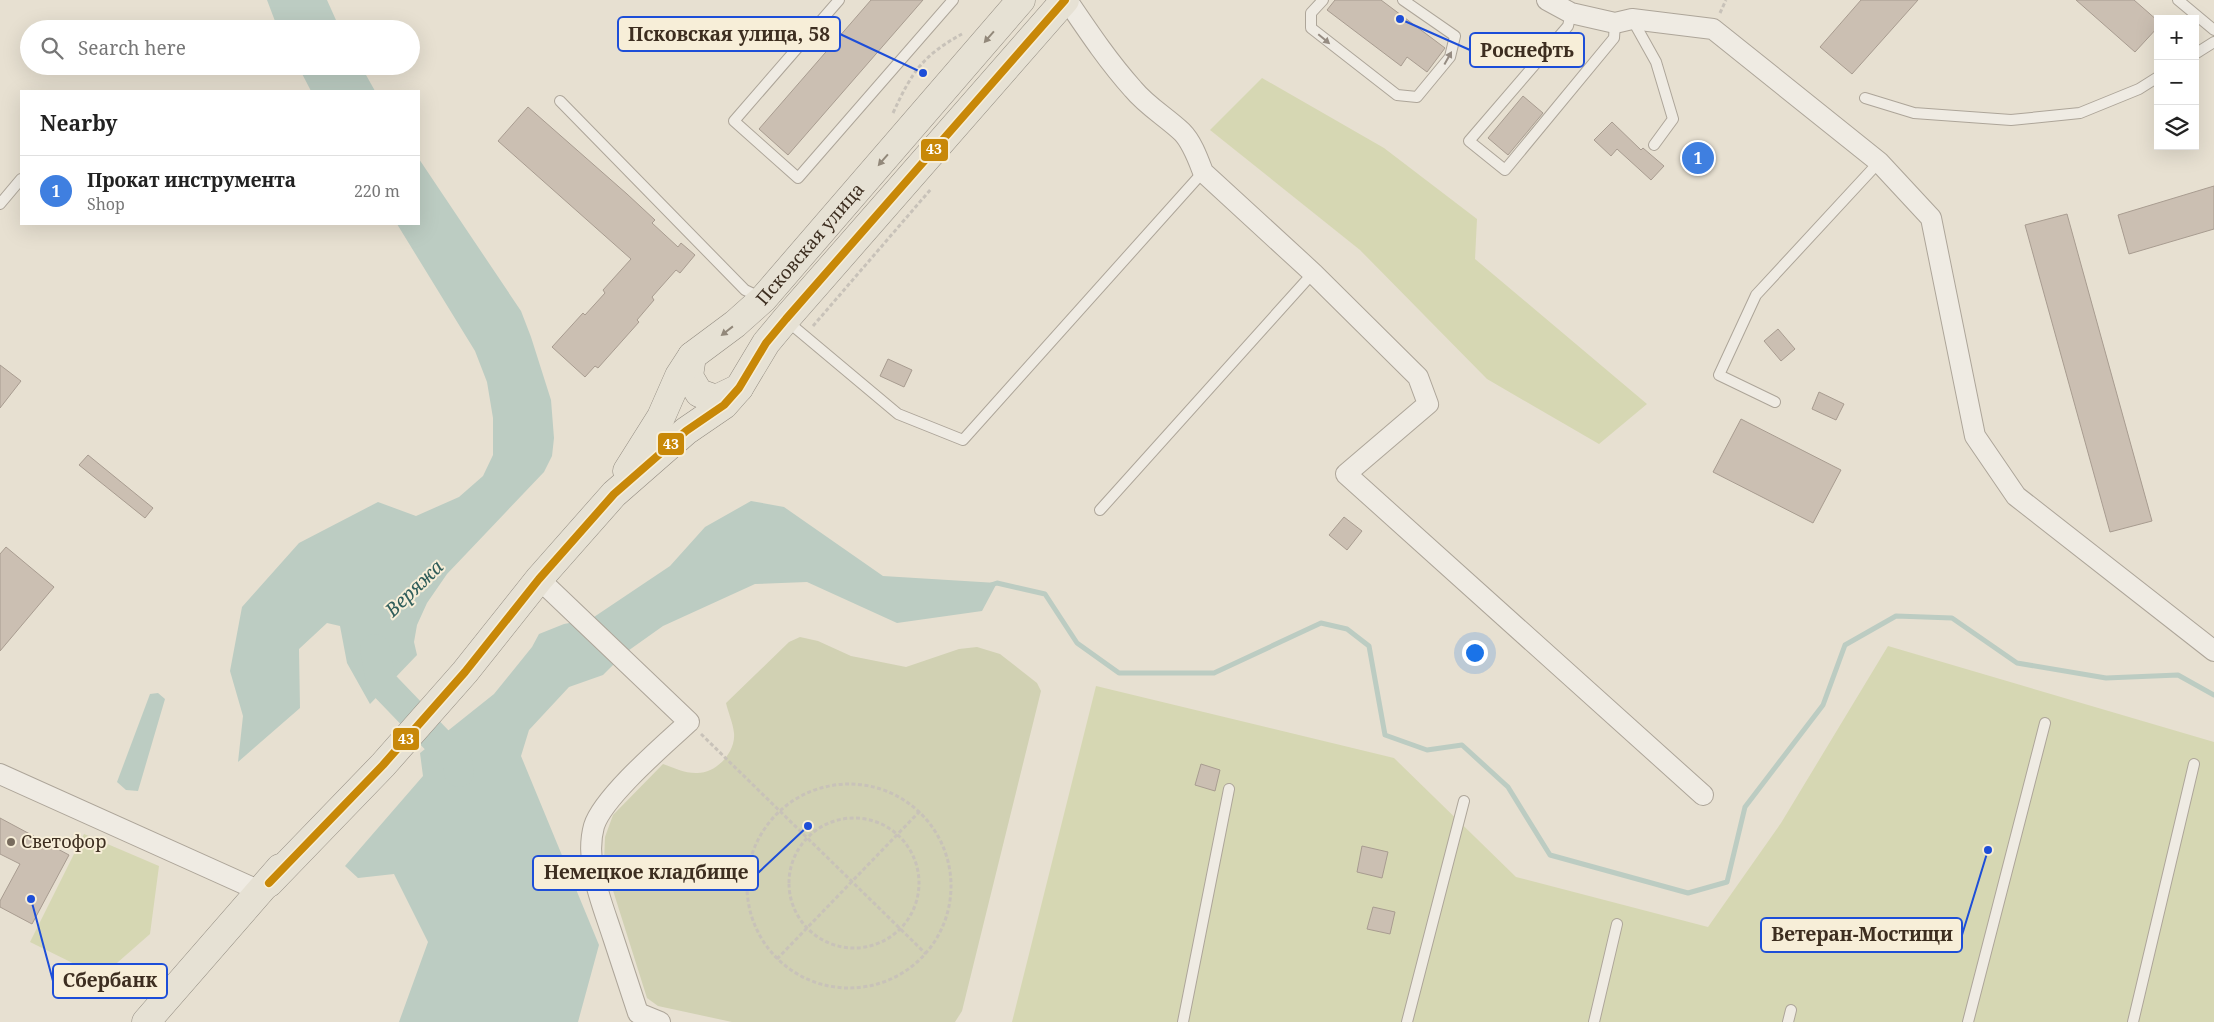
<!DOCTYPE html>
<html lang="en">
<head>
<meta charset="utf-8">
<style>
  body { margin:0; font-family:"Noto Serif",serif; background:#f6f6f6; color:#222 }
  .controls { position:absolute; right:15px; top:15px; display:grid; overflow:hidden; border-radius:0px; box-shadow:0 5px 20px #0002 }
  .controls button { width:45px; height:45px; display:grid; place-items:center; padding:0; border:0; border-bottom:1px solid #e0e0e0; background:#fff; color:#222; font:25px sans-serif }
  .you { position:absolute; left:1474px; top:652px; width:18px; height:18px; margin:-12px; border:4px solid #fff; border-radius:50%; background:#1a73e8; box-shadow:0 0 0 8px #1a73e833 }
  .badge { display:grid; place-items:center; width:32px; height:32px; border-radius:50%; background:#786c5e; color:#fff; font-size:16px; font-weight:700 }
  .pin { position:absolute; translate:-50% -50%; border:2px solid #fff; box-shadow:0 1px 5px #0006 }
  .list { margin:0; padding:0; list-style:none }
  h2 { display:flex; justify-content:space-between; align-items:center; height:65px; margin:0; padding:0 20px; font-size:21px }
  h2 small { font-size:16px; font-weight:400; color:#767676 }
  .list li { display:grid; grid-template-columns:32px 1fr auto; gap:15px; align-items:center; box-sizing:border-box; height:70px; padding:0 20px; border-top:1px solid #e0e0e0 }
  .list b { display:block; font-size:19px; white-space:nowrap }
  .list p { margin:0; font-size:16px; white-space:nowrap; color:#767676 }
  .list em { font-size:16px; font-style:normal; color:#767676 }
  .icon { flex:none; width:28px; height:28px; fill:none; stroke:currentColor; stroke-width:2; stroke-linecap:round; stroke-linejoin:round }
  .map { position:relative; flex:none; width:2214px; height:1022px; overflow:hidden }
  .search { position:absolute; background:#fff; box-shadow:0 5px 20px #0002; left:20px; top:20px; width:400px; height:55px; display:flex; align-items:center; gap:12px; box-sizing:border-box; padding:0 18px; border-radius:28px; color:#767676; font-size:19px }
  .panel { position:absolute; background:#fff; box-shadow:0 5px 20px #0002; left:20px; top:90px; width:400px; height:135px; border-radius:0px }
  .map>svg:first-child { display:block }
</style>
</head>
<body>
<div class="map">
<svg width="2214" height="1022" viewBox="0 0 2214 1022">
  <rect width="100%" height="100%" fill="#e7e0d1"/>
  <path fill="#d6d7b3" d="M1262 78 1384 148 1477 219 1475 259 1647 404 1599 444 1487 379 1360 250 1210 130Z
    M1888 646 2214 742V1022H1012L1096 686 1394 758 1516 877 1708 927 1781 823Z
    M84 834 159 866 150 934 101 977 30 942Z"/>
  <path fill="#d1d1b3" d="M800 637 818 641 851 656 906 667 959 649 977 647 1000 654 1037 683 1041 691 962 1011 955 1022H732L658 1006 647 998 604 862 605 837 613 815 663 764C674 768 684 773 696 773 716 774 736 752 734 733 733 723 728 712 726 703L789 642Z"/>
  <path fill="#bcccc2" d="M267 0H327L340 29H278Z
    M298 66H361L375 91H311Z
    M419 159 521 311 531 337 551 400 554 438 552 456 544 472 447 574 427 603 417 625 414 642 417 655 370 704 347 663 340 626 327 623 299 649 300 708 238 762 243 716 230 671 242 607 299 543 378 502 416 516 459 497 483 476 493 455V418L487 382 475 351 397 224H419Z
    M751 501 784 507 883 576 997 583 982 611 897 623 807 582 755 584 663 626 625 653 603 675 569 687 529 730 521 756 599 945 578 1022H399L428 942 394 874 358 878 345 866 423 776 420 753 494 694 532 647 539 634 564 624 591 619 670 566 705 527Z
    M158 693 165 699 138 791 126 790 117 782 150 694Z"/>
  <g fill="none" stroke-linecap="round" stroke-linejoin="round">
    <path stroke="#bcccc2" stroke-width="5" d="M991 585 997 583 1045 594 1077 643 1119 673H1214L1321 623 1347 629 1369 646 1385 735 1427 750 1462 745 1508 787 1550 855 1688 893 1727 882 1745 807 1823 705 1845 645 1896 616 1952 618 2017 663 2106 678 2178 675 2214 695"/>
    <path stroke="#bcccc2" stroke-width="30" d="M375 649 381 682 457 761 459 772"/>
  </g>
  <path fill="#cbbfb2" stroke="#a89c90" d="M871 0H923L788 155 759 129Z
    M1335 0H1381L1445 48 1427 72 1407 57 1401 66 1327 10Z
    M1861 0H1918L1852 74 1820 47Z
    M2076 0H2134L2158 21V27L2135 52Z
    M1523 96 1543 113 1508 155 1488 138Z
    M528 107 627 194 655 220 652 223 678 247 681 243 695 255 680 273 676 270 652 297 654 300 637 320 639 322 598 368 595 366 585 377 552 347 583 313 585 315 605 293 603 290 631 259 498 141Z
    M1612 122 1641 150 1643 148 1664 166 1651 180 1617 149 1611 156 1594 140Z
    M2214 186V229L2129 254 2118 215Z
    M2067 214 2152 521 2110 532 2025 225Z
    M1778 329 1795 349 1781 361 1764 341Z
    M888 359 912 370 904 387 880 376Z
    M0 365 21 381 0 408Z
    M1819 392 1844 404 1836 420 1812 409Z
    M1741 419 1841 470 1813 523 1713 472Z
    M88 455 153 508 145 518 79 465Z
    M1344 517 1362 531 1347 550 1329 535Z
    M6 547 54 587 0 651V554Z
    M1201 764 1220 770 1215 791 1195 785Z
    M0 818 69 855 32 924 0 907V901L20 864 0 854Z
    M1362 846 1388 852 1382 878 1357 872Z
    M1373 907 1395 912 1390 934 1367 929Z"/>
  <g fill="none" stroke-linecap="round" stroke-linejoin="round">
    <g stroke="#ada599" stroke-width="12">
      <path id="lane" d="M839 0 734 121 798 178 953 0
        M1323 0 1311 13V28L1397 95 1417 97 1450 57 1455 36 1403 0
        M2178 0 2214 30
        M1571 13 1568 26 1469 141 1505 170 1614 38 1615 23
        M1632 19 1656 62 1673 119 1654 145
        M2195 54 2214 42
        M1865 98 1914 113 2011 120 2080 113 2139 89 2158 77
        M560 101 745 290 762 298
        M0 204 21 179
        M787 321 898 414 963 440 1203 172
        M1775 402 1719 375 1756 295 1879 162
        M1100 510 1313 273
        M1183 1022 1229 789
        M1407 1022 1464 801
        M1594 1022 1617 924
        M1788 1022 1791 1010
        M1968 1022 2045 723
        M2133 1022 2194 764"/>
    </g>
    <g stroke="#ada599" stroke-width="22">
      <path id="street" d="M1067 0C1088 31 1108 61 1133 89 1147 106 1166 117 1182 132 1192 142 1198 159 1203 172L1313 273 1418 377 1428 404 1346 474 1703 795
        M1547 0 1571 13 1615 23 1632 19 1713 29 1879 162 1931 218 1975 436 2016 496 2214 651
        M539 579 689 722C665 744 603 797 594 826 584 862 602 903 613 937 621 962 630 988 638 1013L660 1022
        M0 774 262 892"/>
    </g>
    <g stroke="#928b80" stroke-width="29">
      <g id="primary">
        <path d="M692 356 689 376 699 393 716 399 739 388"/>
        <path id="s1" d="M627 471 661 417 679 376 692 356 735 324 763 299 1021 0"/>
        <path d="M269 883 383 765 465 672 539 579 614 494 686 431 724 405 739 388 766 343 786 319 1065 0"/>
        <path d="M146 1022 280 868"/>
      </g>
    </g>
    <path stroke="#c8c2b9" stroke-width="3" stroke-dasharray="4 2.5" stroke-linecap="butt" d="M1720 13 1726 0
      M893 113C912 72 922 56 962 34
      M813 326 931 189
      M701 734 926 954
      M747 886a102 102 0 1 1 204 0a102 102 0 1 1-204 0Z
      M789 883a65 65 0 1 1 130 0a65 65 0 1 1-130 0Z
      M777 959 920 811"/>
    <use href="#lane" stroke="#efebe3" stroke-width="10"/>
    <use href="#street" stroke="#efebe3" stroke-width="20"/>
    <use href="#primary" stroke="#e6e1d4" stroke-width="28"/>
    <g stroke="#f7eed8" stroke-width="11">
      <path id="bus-1" d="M269 883 383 765 465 672 539 579 614 494 686 431 724 405 739 388 766 343 786 319 1065 0"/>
    </g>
    <use href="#bus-1" stroke="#c88808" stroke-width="8"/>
  </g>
  <defs><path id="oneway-solid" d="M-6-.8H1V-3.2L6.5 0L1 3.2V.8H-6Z" transform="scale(1.25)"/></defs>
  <g fill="#92887a">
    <use href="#oneway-solid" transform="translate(989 37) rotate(131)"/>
    <use href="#oneway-solid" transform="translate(883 160) rotate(131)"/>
    <use href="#oneway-solid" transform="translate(727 331) rotate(142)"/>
  </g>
  <g fill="#968c82">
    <use href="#oneway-solid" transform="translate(1324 39) rotate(40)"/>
    <use href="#oneway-solid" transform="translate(1448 58) rotate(-61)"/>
  </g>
  <circle fill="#786c5e" stroke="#f7eed8" stroke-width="2" cx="11" cy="842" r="5"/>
  <g text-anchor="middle" stroke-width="4" stroke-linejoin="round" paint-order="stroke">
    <g font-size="18" fill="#3d2e20" stroke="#f7eed8">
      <text dy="6" stroke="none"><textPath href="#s1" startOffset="296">Псковская улица</textPath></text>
    </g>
    <g font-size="18" fill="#3d2e20" stroke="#f7eed8" text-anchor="start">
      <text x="21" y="848">Светофор</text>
    </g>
    <g font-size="19" font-style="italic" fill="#2f5d5a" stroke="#f7eed8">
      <text transform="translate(414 588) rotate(-44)" y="7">Веряжа</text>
    </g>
  </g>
  <path fill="none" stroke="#1d4ed8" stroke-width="2" d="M923 73L840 34M1400 19L1470 50M808 826L758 873M1988 850L1962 935M31 899L53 981"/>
  <g fill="#1d4ed8" stroke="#f7eed8" stroke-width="2">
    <circle cx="923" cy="73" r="5"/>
    <circle cx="1400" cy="19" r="5"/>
    <circle cx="808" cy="826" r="5"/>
    <circle cx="1988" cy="850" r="5"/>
    <circle cx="31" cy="899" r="5"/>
  </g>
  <g fill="#f7eed8" stroke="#1d4ed8" stroke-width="2">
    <rect x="618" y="17" width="222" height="34" rx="5"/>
    <rect x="1470" y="33" width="114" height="34" rx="5"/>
    <rect x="533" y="856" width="225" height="34" rx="5"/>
    <rect x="1761" y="918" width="201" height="34" rx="5"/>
    <rect x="53" y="964" width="114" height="34" rx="5"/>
  </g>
  <g font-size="19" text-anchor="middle" font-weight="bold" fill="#3d2e20">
    <text x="729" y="41">Псковская улица, 58</text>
    <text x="1527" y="57">Роснефть</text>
    <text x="646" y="879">Немецкое кладбище</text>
    <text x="1862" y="941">Ветеран-Мостищи</text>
    <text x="110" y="987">Сбербанк</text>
  </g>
  <g stroke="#f7eed8" stroke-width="2">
    <rect x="920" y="138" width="29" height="24" rx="5" fill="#c88808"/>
    <rect x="657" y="432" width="28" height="24" rx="5" fill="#c88808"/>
    <rect x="392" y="727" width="28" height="24" rx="5" fill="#c88808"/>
  </g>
  <g font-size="14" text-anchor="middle" font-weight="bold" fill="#fff">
    <text x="934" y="154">43</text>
    <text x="671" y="449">43</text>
    <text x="406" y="744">43</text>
  </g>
</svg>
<div class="controls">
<button>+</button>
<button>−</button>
<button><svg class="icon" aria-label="layers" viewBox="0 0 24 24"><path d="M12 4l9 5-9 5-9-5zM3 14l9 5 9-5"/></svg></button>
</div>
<div class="you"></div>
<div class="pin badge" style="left:1698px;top:158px;background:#3f7fe0">1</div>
<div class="search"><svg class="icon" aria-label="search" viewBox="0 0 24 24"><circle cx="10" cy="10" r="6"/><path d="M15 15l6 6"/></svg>Search here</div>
<section class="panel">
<h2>Nearby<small></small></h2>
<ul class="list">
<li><span class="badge" style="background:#3f7fe0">1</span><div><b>Прокат инструмента</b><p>Shop</p></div><em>220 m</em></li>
</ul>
</section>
</div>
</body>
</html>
